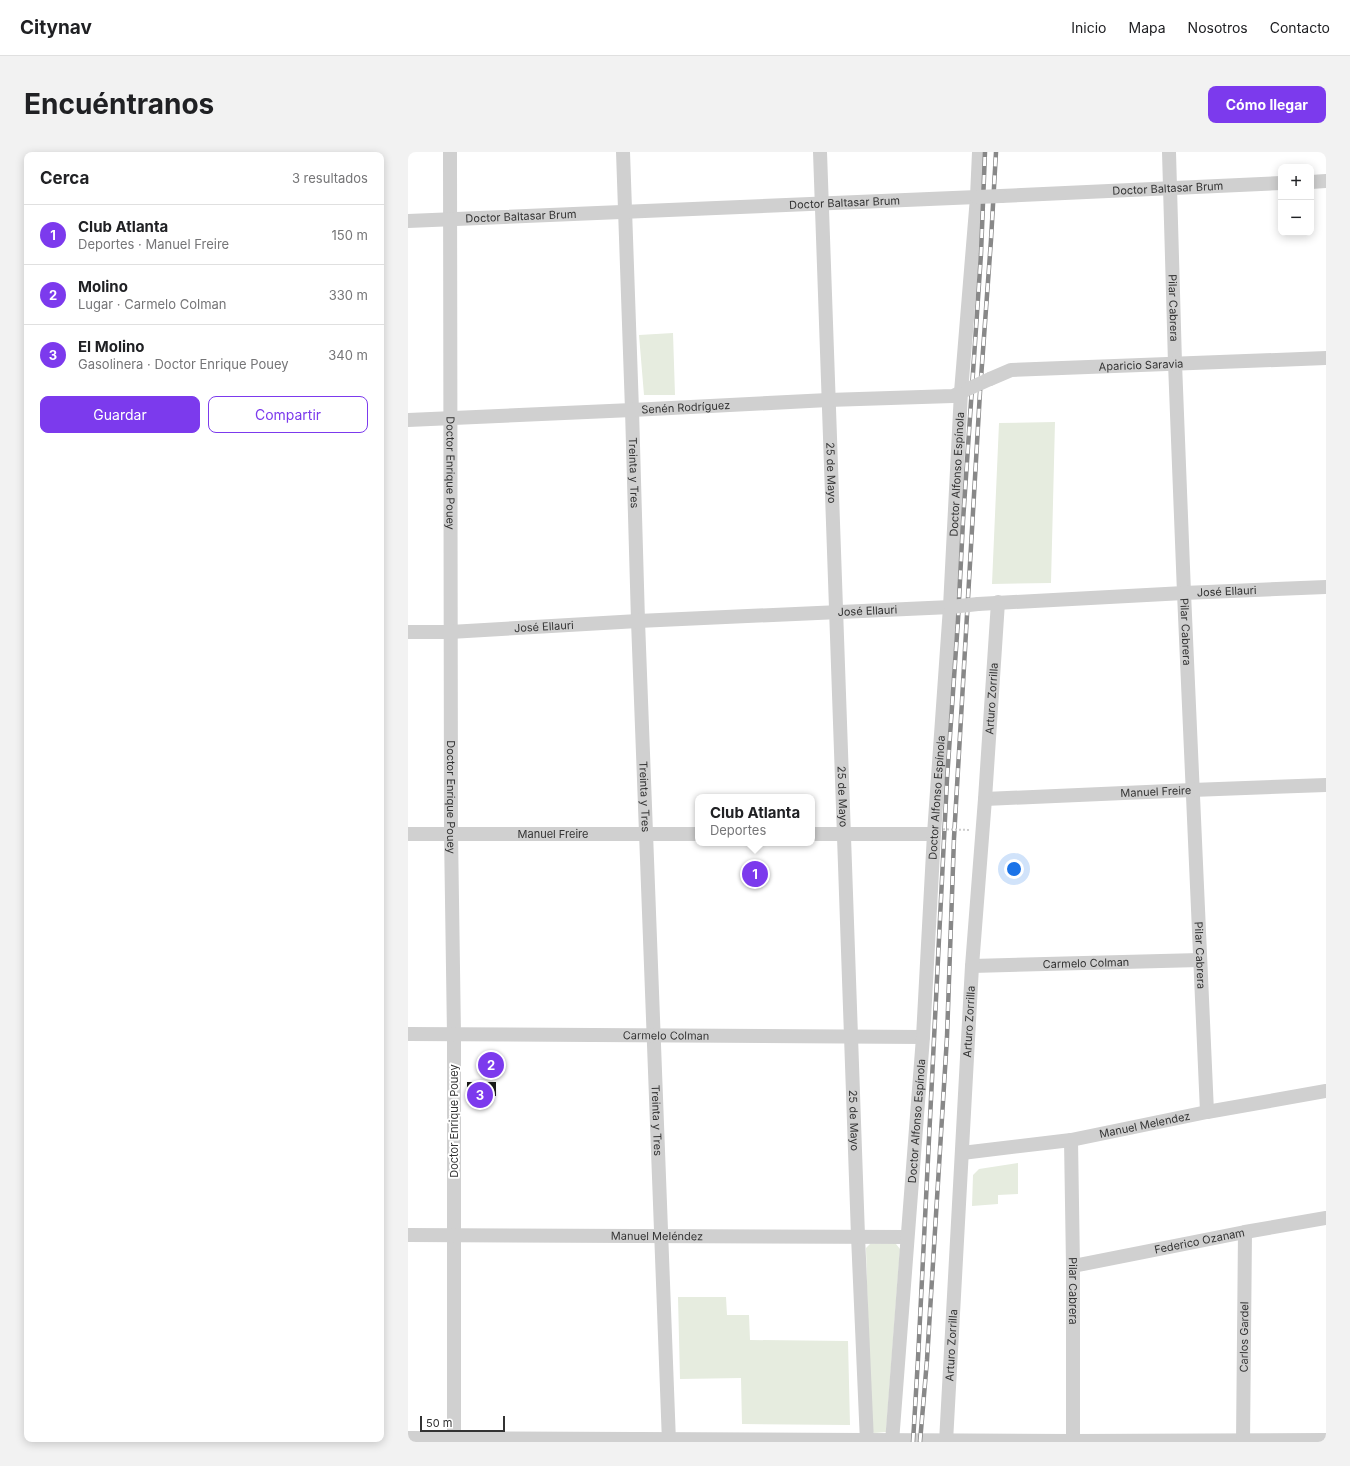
<!DOCTYPE html>
<html lang="es">
<head>
<meta charset="utf-8">
<style>
  body { margin:0; font-family:Inter,sans-serif; background:#f2f2f2; color:#202124 }
  .controls { position:absolute; right:12px; top:12px; display:grid; overflow:hidden; border-radius:8px; box-shadow:0 2px 10px #0003 }
  .controls button { width:36px; height:36px; display:grid; place-items:center; padding:0; border:0; border-bottom:1px solid #e0e0e0; background:#fff; color:#202124; font:20px sans-serif }
  .scale { position:absolute; left:12px; bottom:10px; width:85px; box-sizing:border-box; padding-left:4px; border:2px solid #333; border-top:0; font-size:11px; line-height:14px; white-space:nowrap; color:#333; -webkit-text-stroke:3px #fff; paint-order:stroke }
  .you { position:absolute; left:606px; top:717px; width:14px; height:14px; margin:-10px; border:3px solid #fff; border-radius:50%; background:#1a73e8; box-shadow:0 0 0 6px #1a73e833 }
  .badge { display:grid; place-items:center; width:26px; height:26px; border-radius:50%; background:#7c3aed; color:#fff; font-size:13px; font-weight:700 }
  .pin { position:absolute; translate:-50% -50%; border:2px solid #fff; box-shadow:0 1px 4px #0006 }
  .popup { position:absolute; left:287px; top:642px; width:120px; height:52px; box-sizing:border-box; display:grid; place-content:center; border-radius:8px; background:#fff; filter:drop-shadow(0 1px 3px #0005); font-size:13px; white-space:nowrap; color:#757577 }
  .popup b { font-size:15px; color:#202124 }
  .popup::after { content:''; position:absolute; left:50%; top:100%; margin-left:-8px; border:8px solid transparent; border-top-color:#fff }
  .list { margin:0; padding:0; list-style:none }
  h2 { display:flex; justify-content:space-between; align-items:center; height:52px; margin:0; padding:0 16px; font-size:17px }
  h2 small { font-size:13px; font-weight:400; color:#757577 }
  .list li { display:grid; grid-template-columns:26px 1fr auto; gap:12px; align-items:center; box-sizing:border-box; height:60px; padding:0 16px; border-top:1px solid #e0e0e0 }
  .list b { display:block; font-size:15px; white-space:nowrap }
  .list p { margin:0; font-size:13px; white-space:nowrap; color:#757577 }
  .list em { font-size:13px; font-style:normal; color:#757577 }
  .actions { display:flex; gap:8px; padding:12px 16px }
  .actions a { flex:1; padding:9px 0; border:1px solid #7c3aed; border-radius:8px; text-align:center; font-size:14px; color:#7c3aed }
  .actions .main { background:#7c3aed; color:#fff }
  .map { position:relative; flex:none; width:918px; height:1290px; overflow:hidden; border-radius:8px }
  header { display:flex; align-items:center; gap:24px; box-sizing:border-box; height:56px; padding:0 20px; background:#fff; border-bottom:1px solid #e0e0e0 }
  header strong { font-size:19px }
  nav { display:flex; gap:22px; margin-inline-start:auto; font-size:14px }
  .intro { display:flex; align-items:center; justify-content:space-between; box-sizing:border-box; height:96px; padding:0 24px }
  h1 { margin:0; font-size:28px }
  .button { padding:10px 18px; border-radius:8px; background:#7c3aed; color:#fff; font-size:14px; font-weight:700 }
  main { display:flex; gap:24px; padding:0 24px }
  aside { flex:1; background:#fff; border-radius:8px; box-shadow:0 2px 10px #0003 }
  .map>svg:first-child { display:block }
</style>
</head>
<body>
<header>
<strong>Citynav</strong>
<nav><a>Inicio</a><a>Mapa</a><a>Nosotros</a><a>Contacto</a></nav>
</header>
<div class="intro"><h1>Encuéntranos</h1><a class="button">Cómo llegar</a></div>
<main>
<aside>
<h2>Cerca<small>3 resultados</small></h2>
<ul class="list">
<li><span class="badge">1</span><div><b>Club Atlanta</b><p>Deportes · Manuel Freire</p></div><em>150 m</em></li>
<li><span class="badge">2</span><div><b>Molino</b><p>Lugar · Carmelo Colman</p></div><em>330 m</em></li>
<li><span class="badge">3</span><div><b>El Molino</b><p>Gasolinera · Doctor Enrique Pouey</p></div><em>340 m</em></li>
</ul>
<div class="actions"><a class="main">Guardar</a><a>Compartir</a></div>
</aside>
<div class="map">
<svg width="918" height="1290" viewBox="0 0 918 1290">
  <rect width="100%" height="100%" fill="#fff"/>
  <path fill="#e6ecdf" d="M265 181 267 243H236L231 183Z
    M647 270 643 431 584 432 591 271Z
    M610 1011V1042L590 1043V1052L564 1054 565 1023 571 1017Z
    M462 1092H488L492 1097 478 1280 466 1281 463 1278 458 1096Z
    M270 1145H318L319 1163H341L342 1188 440 1189 442 1273 334 1272 333 1226 272 1227Z"/>
  <path fill="#1a1a1a" d="M59 930H88V944L59 945Z"/>
  <g fill="none" stroke-linecap="round" stroke-linejoin="round">
    <g stroke="#d0d0d0" stroke-width="14">
      <path id="s1" d="M42 0 43 681 46 883V1290"/>
      <path id="s2" d="M215 0 224 258 230 469 261 1290"/>
      <path id="s3" d="M412 0 450 1084 459 1290"/>
      <path id="s4" d="M761 0 767 211 776 441 799 960"/>
      <path d="M903 30 918 29"/>
      <path id="s5" d="M593 44 873 31"/>
      <path id="s6" d="M0 69 569 45"/>
      <path id="s7" d="M582 227 603 218 918 206"/>
      <path id="s8" d="M0 268 224 258 420 248 545 244 560 237"/>
      <path id="s9" d="M570 452 776 441 918 435"/>
      <path id="s10" d="M0 480H42L230 469 543 455"/>
      <path id="s11" d="M577 647 784 638 918 633"/>
      <path id="s12" d="M0 682H290"/>
      <path d="M404 682H526"/>
      <path id="s13" d="M564 814 792 808"/>
      <path id="s14" d="M0 882 515 885"/>
      <path id="s15" d="M663 988 665 1114V1290"/>
      <path id="s16" d="M554 1001 663 988 799 960 918 939"/>
      <path id="s17" d="M0 1083 499 1085"/>
      <path id="s18" d="M665 1114 837 1080 918 1066"/>
      <path d="M0 1286 665 1289 918 1288"/>
      <path id="s19" d="M484 1290 515 885 526 682 542 455 553 240 569 45 571 0"/>
      <path id="s20" d="M538 1290 564 814 577 647 590 450"/>
      <path id="s21" d="M835 1290 837 1080"/>
    </g>
    <g stroke="#888" stroke-width="4.5">
      <path id="rail" d="M505 1290 510 1207 539 627 550 468 555 369 573 102 577 0
        M512 1290 519 1208 539 885 546 686 572 240 583 88 588 0"/>
    </g>
    <use href="#rail" stroke="#fff" stroke-width="3" stroke-dasharray="9" stroke-linecap="butt"/>
    <path stroke="#cdcdcd" stroke-width="2" stroke-dasharray="2 2" stroke-linecap="butt" d="M527 677 562 678"/>
    <path stroke="#d0d0d0" stroke-width="14" d="M569 45 593 44
      M560 237 582 227
      M543 455 570 452"/>
  </g>
  <g text-anchor="middle" stroke-width="4" stroke-linejoin="round" paint-order="stroke">
    <g font-size="11" fill="#333" stroke="#fff">
      <text dy="4" stroke="none"><textPath href="#s5" startOffset="167">Doctor Baltasar Brum</textPath></text>
      <text dy="4" stroke="none"><textPath href="#s6" startOffset="437">Doctor Baltasar Brum</textPath></text>
      <text dy="4" stroke="none"><textPath href="#s6" startOffset="113">Doctor Baltasar Brum</textPath></text>
      <text dy="4" stroke="none"><textPath href="#s4" startOffset="156">Pilar Cabrera</textPath></text>
      <text dy="4" stroke="none"><textPath href="#s7" startOffset="153">Aparicio Saravia</textPath></text>
      <text dy="4" stroke="none"><textPath href="#s8" startOffset="278">Senén Rodríguez</textPath></text>
      <text dy="4" stroke="none"><textPath href="#s1" startOffset="321">Doctor Enrique Pouey</textPath></text>
      <text dy="4" stroke="none"><textPath href="#s2" startOffset="321">Treinta y Tres</textPath></text>
      <text dy="4" stroke="none"><textPath href="#s3" startOffset="321">25 de Mayo</textPath></text>
      <text dy="4" stroke="none"><textPath href="#s19" startOffset="970">Doctor Alfonso Espínola</textPath></text>
      <text dy="4" stroke="none"><textPath href="#s9" startOffset="249">José Ellauri</textPath></text>
      <text dy="4" stroke="none"><textPath href="#s10" startOffset="460">José Ellauri</textPath></text>
      <text dy="4" stroke="none"><textPath href="#s10" startOffset="136">José Ellauri</textPath></text>
      <text dy="4" stroke="none"><textPath href="#s4" startOffset="480">Pilar Cabrera</textPath></text>
      <text dy="4" stroke="none"><textPath href="#s20" startOffset="745">Arturo Zorrilla</textPath></text>
      <text dy="4" stroke="none"><textPath href="#s11" startOffset="171">Manuel Freire</textPath></text>
      <text dy="4" stroke="none"><textPath href="#s1" startOffset="645">Doctor Enrique Pouey</textPath></text>
      <text dy="4" stroke="none"><textPath href="#s2" startOffset="645">Treinta y Tres</textPath></text>
      <text dy="4" stroke="none"><textPath href="#s3" startOffset="645">25 de Mayo</textPath></text>
      <text dy="4" stroke="none"><textPath href="#s19" startOffset="646">Doctor Alfonso Espínola</textPath></text>
      <text dy="4" stroke="none"><textPath href="#s12" startOffset="145">Manuel Freire</textPath></text>
      <text dy="4" stroke="none"><textPath href="#s4" startOffset="804">Pilar Cabrera</textPath></text>
      <text dy="4" stroke="none"><textPath href="#s13" startOffset="114">Carmelo Colman</textPath></text>
      <text dy="4" stroke="none"><textPath href="#s20" startOffset="421">Arturo Zorrilla</textPath></text>
      <text dy="4" stroke="none"><textPath href="#s14" startOffset="258">Carmelo Colman</textPath></text>
      <text dy="4" stroke="none"><textPath href="#s19" startOffset="322">Doctor Alfonso Espínola</textPath></text>
      <text transform="translate(46 969) rotate(-90)" y="4">Doctor Enrique Pouey</text>
      <text dy="4" stroke="none"><textPath href="#s2" startOffset="969">Treinta y Tres</textPath></text>
      <text dy="4" stroke="none"><textPath href="#s3" startOffset="969">25 de Mayo</textPath></text>
      <text dy="4" stroke="none"><textPath href="#s16" startOffset="185">Manuel Melendez</textPath></text>
      <text dy="4" stroke="none"><textPath href="#s17" startOffset="249">Manuel Meléndez</textPath></text>
      <text dy="4" stroke="none"><textPath href="#s18" startOffset="129">Federico Ozanam</textPath></text>
      <text dy="4" stroke="none"><textPath href="#s15" startOffset="151">Pilar Cabrera</textPath></text>
      <text dy="4" stroke="none"><textPath href="#s21" startOffset="105">Carlos Gardel</textPath></text>
      <text dy="4" stroke="none"><textPath href="#s20" startOffset="97">Arturo Zorrilla</textPath></text>
    </g>
  </g>
</svg>
<div class="controls">
<button>+</button>
<button>−</button>
</div>
<div class="scale">50 m</div>
<div class="you"></div>
<div class="pin badge" style="left:347px;top:722px">1</div>
<div class="popup"><b>Club Atlanta</b>Deportes</div>
<div class="pin badge" style="left:83px;top:913px">2</div>
<div class="pin badge" style="left:72px;top:943px">3</div>
</div>
</main>
</body>
</html>
